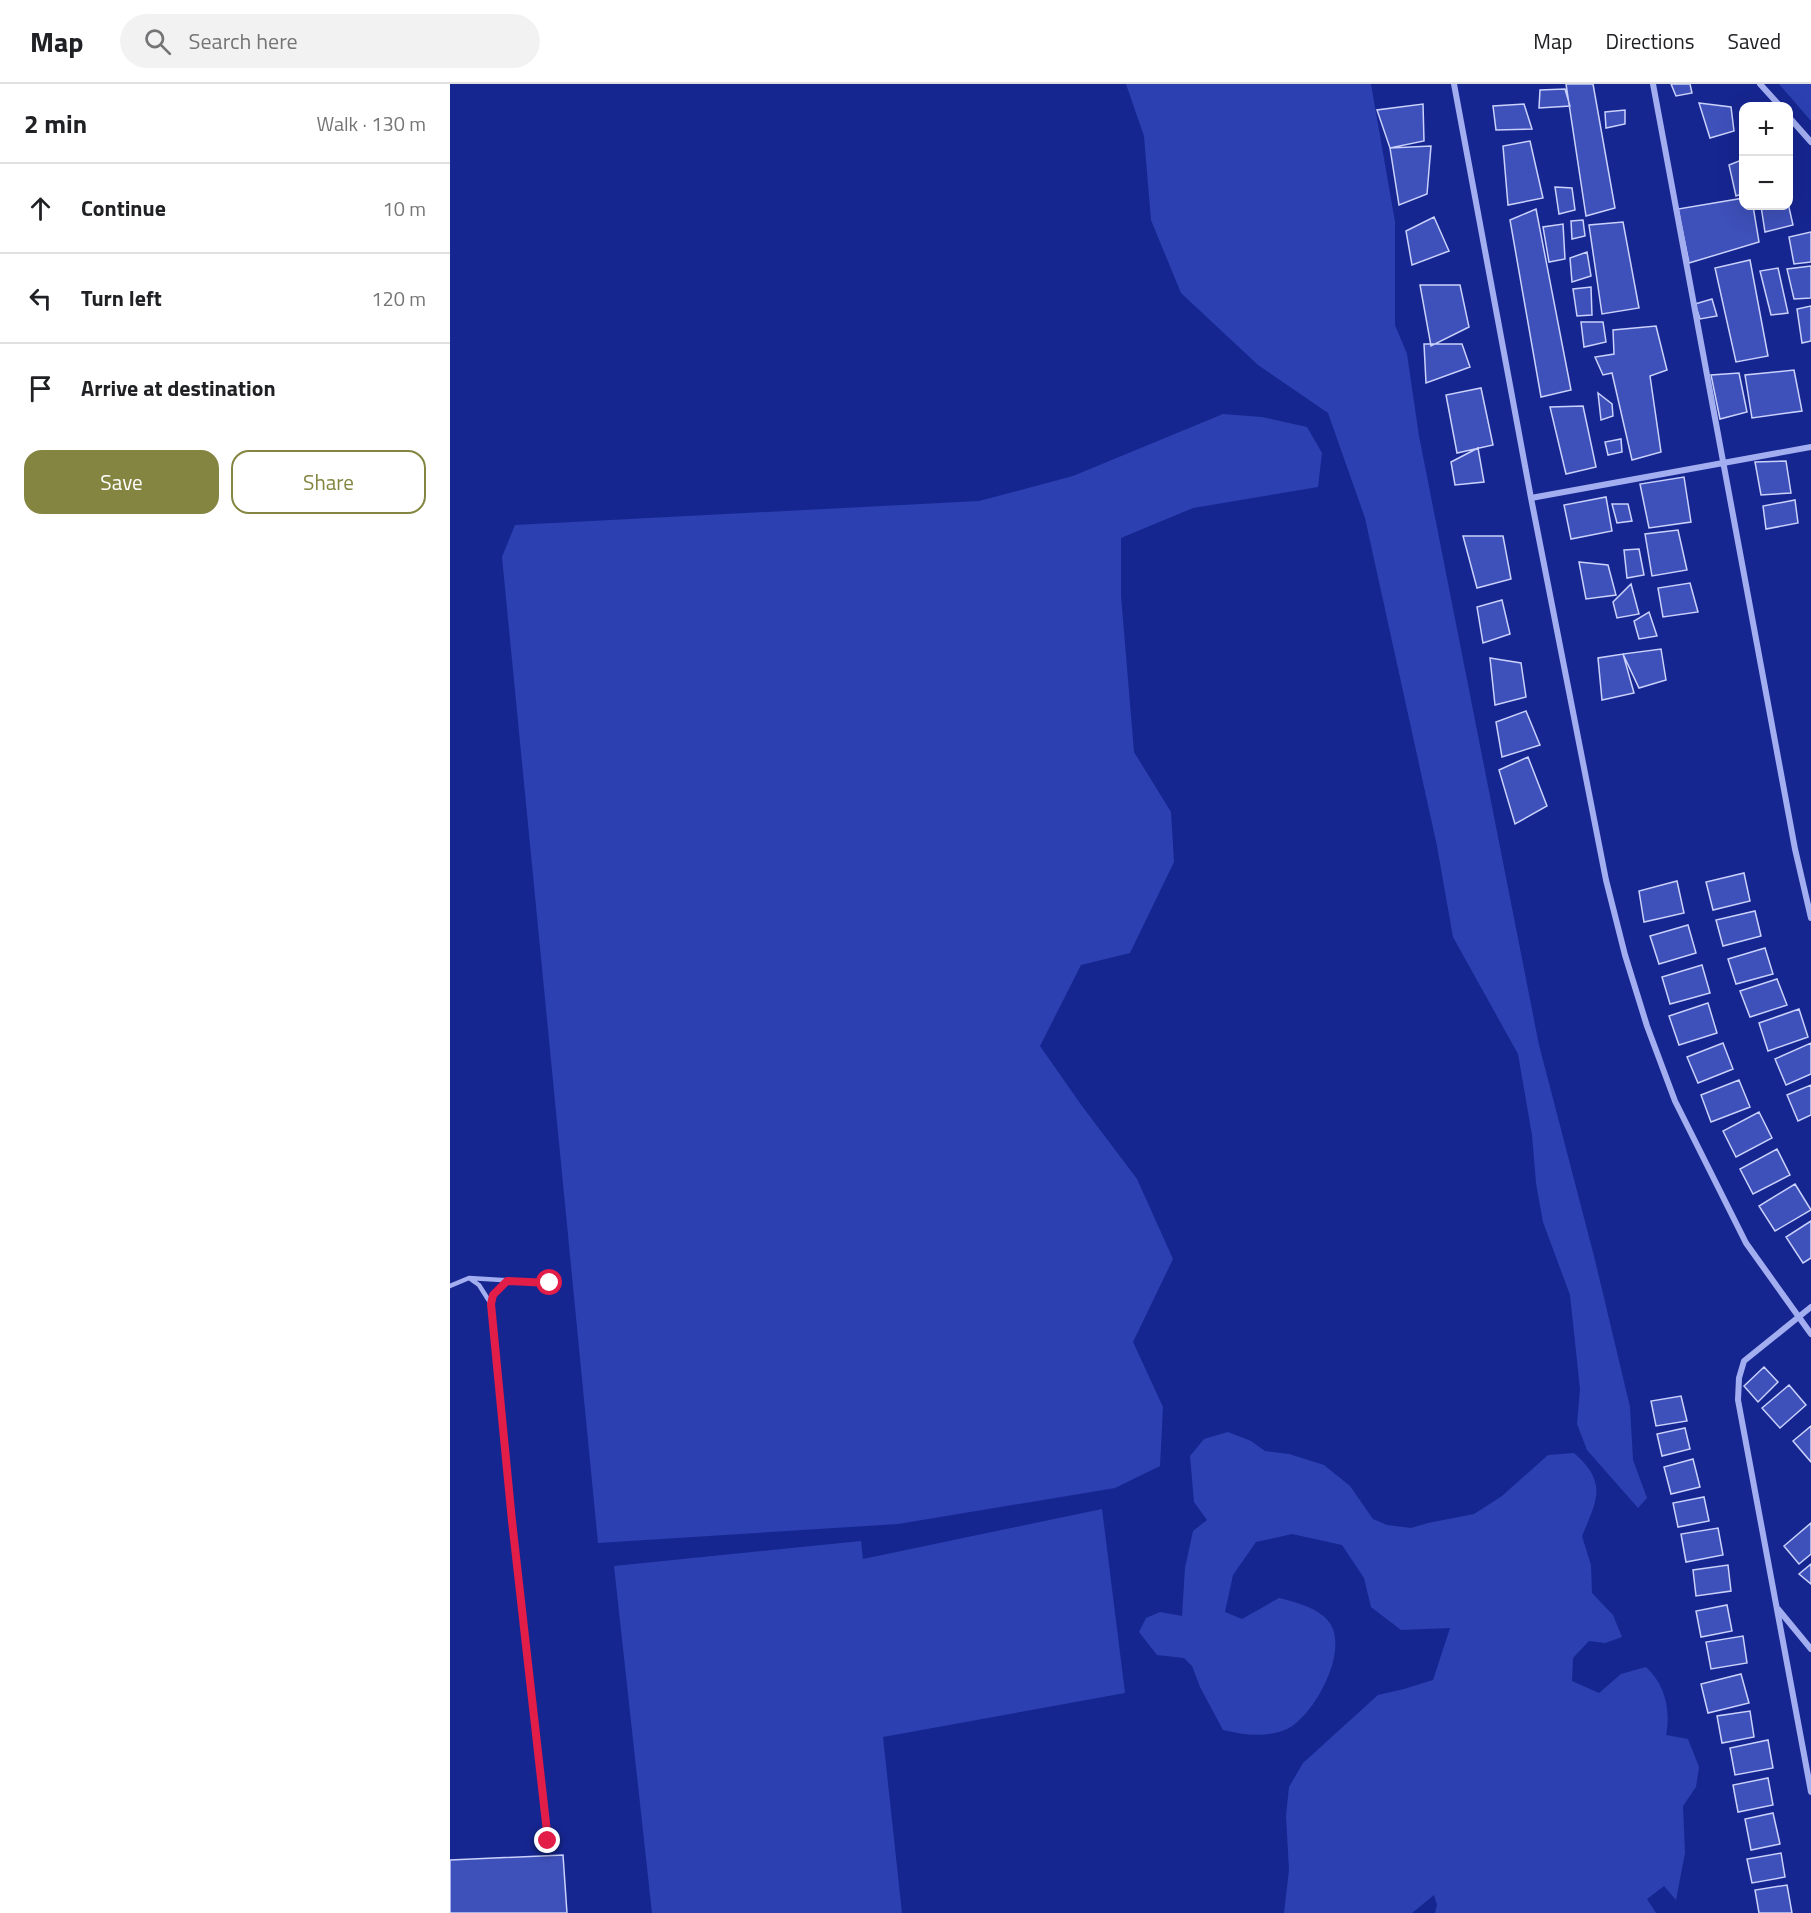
<!DOCTYPE html>
<html lang="en">
<head>
<meta charset="utf-8">
<style>
  body { margin:0; font-family:"Titillium Web",sans-serif; background:#f2f2f2; color:#202124 }
  .controls { position:absolute; right:18px; top:18px; display:grid; overflow:hidden; border-radius:12px; box-shadow:0 6px 24px #0002 }
  .controls button { width:54px; height:54px; display:grid; place-items:center; padding:0; border:0; border-bottom:2px solid #e0e0e0; background:#fff; color:#202124; font:30px sans-serif }
  .stop { position:absolute; width:18px; height:18px; margin:-14px; border:4px solid #e11d48; border-radius:50%; background:#fff }
  .stop.end { background:#e11d48; border-color:#fff; box-shadow:0 2px 6px #0008 }
  .list { margin:0; padding:0; list-style:none }
  h2 { display:flex; justify-content:space-between; align-items:center; height:78px; margin:0; padding:0 24px; font-size:26px }
  h2 small { font-size:20px; font-weight:400; color:#757577 }
  .list li { display:grid; grid-template-columns:39px 1fr auto; gap:18px; align-items:center; box-sizing:border-box; height:90px; padding:0 24px; border-top:2px solid #e0e0e0 }
  .list b { display:block; font-size:22px; white-space:nowrap }
  .list em { font-size:20px; font-style:normal; color:#757577 }
  .actions { display:flex; gap:12px; padding:18px 24px }
  .actions a { flex:1; padding:14px 0; border:2px solid #838540; border-radius:18px; text-align:center; font-size:21px; color:#838540 }
  .actions .main { background:#838540; color:#fff }
  .icon { flex:none; width:33px; height:33px; fill:none; stroke:currentColor; stroke-width:2; stroke-linecap:round; stroke-linejoin:round }
  .map { position:relative; flex:none; width:1361px; height:1829px; overflow:hidden }
  header { display:flex; align-items:center; gap:36px; box-sizing:border-box; height:84px; padding:0 30px; background:#fff; border-bottom:2px solid #e0e0e0 }
  header strong { font-size:28px }
  nav { display:flex; gap:33px; margin-inline-start:auto; font-size:21px }
  .search { width:420px; height:54px; background:#f2f2f2; display:flex; align-items:center; gap:15px; box-sizing:border-box; padding:0 21px; border-radius:33px; color:#757577; font-size:22px }
  main { display:flex }
  aside { flex:1; background:#fff }
  .map>svg:first-child { display:block }
</style>
</head>
<body>
<header>
<strong>Map</strong>
<div class="search"><svg class="icon" aria-label="search" viewBox="0 0 24 24"><circle cx="10" cy="10" r="6"/><path d="M15 15l6 6"/></svg>Search here</div>
<nav><a>Map</a><a>Directions</a><a>Saved</a></nav>
</header>
<main>
<aside>
<h2>2 min<small>Walk · 130 m</small></h2>
<ul class="list">
<li><svg class="icon" aria-label="ahead" viewBox="0 0 24 24"><path d="M12 20V5M6 11l6-6 6 6"/></svg><div><b>Continue</b></div><em>10 m</em></li>
<li><svg class="icon" aria-label="left" viewBox="0 0 24 24"><path d="M17 20v-9H6M10 6l-5 5 5 5"/></svg><div><b>Turn left</b></div><em>120 m</em></li>
<li><svg class="icon" aria-label="arrive" viewBox="0 0 24 24"><path d="M6 21V4h12l-3 4 3 4H6"/></svg><div><b>Arrive at destination</b></div></li>
</ul>
<div class="actions"><a class="main">Save</a><a>Share</a></div>
</aside>
<div class="map">
<svg width="1361" height="1829" viewBox="0 0 1361 1829">
  <rect width="100%" height="100%" fill="#162690"/>
  <path fill="#2c40b1" d="M676 0H921L945 138V241L957 270 969 352 1089 961 1145 1176 1180 1323 1183 1376 1197 1414 1188 1424 1137 1366 1127 1340 1130 1305 1120 1211 1093 1138 1086 1099 1082 1051 1068 970 1003 853 987 762 915 434 878 329 808 281 731 209 701 136 694 52Z
    M1329 0H1361V37Z
    M773 330 812 333 857 343 872 369 868 403 743 424 671 454V512L684 668 721 728 724 778 680 869 631 881 590 962 632 1022 687 1095 723 1175 683 1258 713 1323 710 1382 665 1404 448 1440 148 1459 52 473 65 441 529 417 623 392Z
    M778 1348 801 1357 815 1367 839 1370 874 1381 900 1402 923 1435 937 1441 961 1444 978 1439 1024 1430 1052 1412 1098 1371 1124 1369C1157 1398 1148 1415 1132 1452L1141 1481 1142 1509 1163 1531 1172 1553 1155 1559 1139 1557 1123 1574 1122 1597 1149 1609 1171 1590 1196 1583C1215 1600 1221 1627 1216 1651L1238 1655 1249 1683 1246 1703 1233 1722 1235 1769 1226 1816 1214 1802 1197 1815 1206 1829H985L987 1821 984 1811 962 1829H834L839 1786 836 1732 839 1703 853 1679 928 1611 954 1605 983 1596 1000 1544 951 1546 921 1523 914 1494 892 1461 842 1450 806 1458 783 1491 775 1528 792 1535 829 1514C845 1518 869 1524 879 1538 900 1565 865 1631 837 1645 817 1654 794 1651 773 1646L750 1603 742 1582 734 1574 707 1571 689 1548 696 1534 710 1528 732 1532 735 1484 743 1447 757 1436 744 1418 740 1372 754 1355Z
    M652 1425 675 1609 433 1653 452 1829H202L164 1482 411 1457 413 1475Z"/>
  <path fill="#3e50b9" stroke="#c9d1fc" stroke-width="1.5" d="M1116 0H1143L1165 124 1136 132Z
    M1221 0H1240L1242 9 1226 12Z
    M1115 5 1120 22 1089 24 1090 6Z
    M1249 19 1281 23 1284 47 1260 54Z
    M973 20 974 57 940 64 927 26Z
    M1074 20 1082 45 1046 46 1043 22Z
    M1175 26V40L1156 44 1155 28Z
    M1080 57 1093 114 1058 121 1053 62Z
    M981 62 977 110 949 121 940 64Z
    M1294 75V109L1286 112 1279 81Z
    M1105 103 1122 104 1125 126 1109 130Z
    M1294 114V122H1303L1309 158 1239 179 1228 125Z
    M1338 119 1343 141 1315 148 1311 122H1338Z
    M1086 125 1121 306 1091 313 1060 136Z
    M984 133 999 167 962 181 956 147Z
    M1133 136 1135 152 1122 155 1121 137Z
    M1173 138 1189 224 1152 230 1139 141Z
    M1113 140 1115 175 1099 178 1093 143Z
    M1361 148V178L1344 180 1339 153Z
    M1137 168 1141 192 1122 198 1120 174Z
    M1300 176 1318 272 1286 278 1265 184Z
    M1361 182V214L1344 215 1337 185Z
    M1328 184 1338 229 1321 231 1310 187Z
    M970 201H1010L1019 243 981 262Z
    M1141 203 1142 231 1127 232 1123 205Z
    M1262 215 1267 232 1250 235 1245 220Z
    M1361 222V257L1352 259 1347 225Z
    M1131 238H1153L1156 258 1134 263Z
    M1206 242 1217 286 1200 292 1211 368 1182 376 1162 289 1153 291 1145 273 1164 270 1163 246Z
    M974 260H1012L1020 283 976 299Z
    M1344 286 1352 327 1302 334 1295 291Z
    M1289 289 1297 328 1270 335 1261 291Z
    M1031 304 1043 361 1007 369 996 311Z
    M1148 309 1162 320 1163 332 1151 336Z
    M1133 322 1146 383 1116 390 1100 323Z
    M1171 355 1172 368 1158 371 1155 358Z
    M1028 364 1034 398 1005 401 1001 378Z
    M1336 377 1341 409 1311 411 1305 378Z
    M1234 393 1241 438 1199 444 1190 400Z
    M1156 413 1162 447 1121 455 1114 421Z
    M1345 416 1348 439 1316 445 1313 422Z
    M1162 420H1178L1182 437 1167 439Z
    M1228 446 1237 486 1202 492 1195 450Z
    M1013 452H1053L1061 495 1027 504Z
    M1189 465 1194 491 1177 494 1174 466Z
    M1129 478 1158 481 1166 511 1136 515Z
    M1240 499 1248 528 1213 533 1208 504Z
    M1181 500 1189 530 1167 534 1163 518Z
    M1052 516 1060 550 1033 559 1027 523Z
    M1199 528 1207 552 1189 555 1184 537Z
    M1211 565 1216 596 1189 604 1173 570Z
    M1173 570 1184 609 1152 616 1148 574Z
    M1040 574 1071 579 1076 613 1045 621Z
    M1076 627 1090 661 1052 673 1046 638Z
    M1078 673 1097 722 1065 740 1049 686Z
    M1294 789 1300 817 1263 826 1256 798Z
    M1227 797 1234 829 1194 838 1189 807Z
    M1305 827 1311 852 1273 862 1266 836Z
    M1238 841 1246 869 1209 880 1200 852Z
    M1315 864 1323 890 1286 900 1278 875Z
    M1252 881 1260 909 1220 920 1212 893Z
    M1327 895 1337 921 1300 933 1290 907Z
    M1258 919 1267 949 1229 961 1219 932Z
    M1349 925 1358 953 1318 967 1309 939Z
    M1273 959 1283 985 1248 999 1237 973Z
    M1361 959V990L1336 1001 1325 975Z
    M1289 996 1300 1023 1261 1038 1251 1011Z
    M1361 1001V1031L1348 1037 1337 1011Z
    M1309 1028 1322 1054 1286 1073 1273 1047Z
    M1327 1065 1340 1091 1303 1110 1290 1085Z
    M1345 1100 1361 1126 1325 1147 1309 1122Z
    M1361 1137V1174L1353 1179 1336 1153Z
    M1314 1283 1328 1298 1308 1318 1294 1302Z
    M1339 1301 1356 1321 1330 1344 1312 1324Z
    M1231 1312 1237 1337 1206 1342 1201 1317Z
    M1361 1342V1378L1343 1357Z
    M1235 1344 1240 1365 1212 1372 1207 1350Z
    M1243 1375 1250 1403 1221 1410 1214 1383Z
    M1254 1413 1259 1437 1228 1443 1223 1419Z
    M1361 1439V1470L1349 1480 1334 1462Z
    M1268 1444 1273 1471 1236 1478 1231 1450Z
    M1361 1480V1500L1349 1490Z
    M1278 1481 1281 1507 1246 1512 1243 1486Z
    M1277 1521 1282 1547 1251 1553 1246 1527Z
    M1293 1552 1297 1579 1261 1585 1256 1558Z
    M1291 1590 1299 1619 1258 1629 1251 1600Z
    M1300 1627 1304 1653 1272 1659 1267 1632Z
    M1318 1656 1323 1684 1285 1691 1280 1664Z
    M1318 1694 1323 1721 1288 1728 1283 1701Z
    M1323 1729 1330 1760 1301 1766 1295 1735Z
    M1331 1769 1335 1793 1302 1799 1297 1775Z
    M113 1771 117 1829H0V1776Z
    M1337 1801 1342 1829H1309L1305 1806Z"/>
  <g fill="none" stroke-linecap="round" stroke-linejoin="round">
    <path stroke="#a3aef0" stroke-width="4.5" d="M19 1194 100 1199
      M0 1202 19 1194 29 1201 41 1220 62 1437 98 1757
      M41 1220 43 1211 57 1197"/>
    <path stroke="#a3aef0" stroke-width="6" d="M1004 0 1081 414 1156 796 1175 871 1197 942 1225 1017 1296 1159 1361 1250
      M1203 0 1345 765 1361 834
      M1310 0 1330 22
      M1338 32 1361 58
      M1081 414 1361 363
      M1361 1223 1294 1277 1289 1294 1288 1316 1361 1708
      M1328 1525 1361 1565"/>
  </g>
  <g fill="none" stroke-linecap="round" stroke-linejoin="round">
    <path stroke="#e11d48" stroke-width="8" d="M98 1757 62 1437 41 1220 43 1211 57 1197 100 1199"/>
  </g>
</svg>
<div class="controls">
<button>+</button>
<button>−</button>
</div>
<div class="stop" style="left:100px;top:1199px"></div>
<div class="stop end" style="left:98px;top:1757px"></div>
</div>
</main>
</body>
</html>
